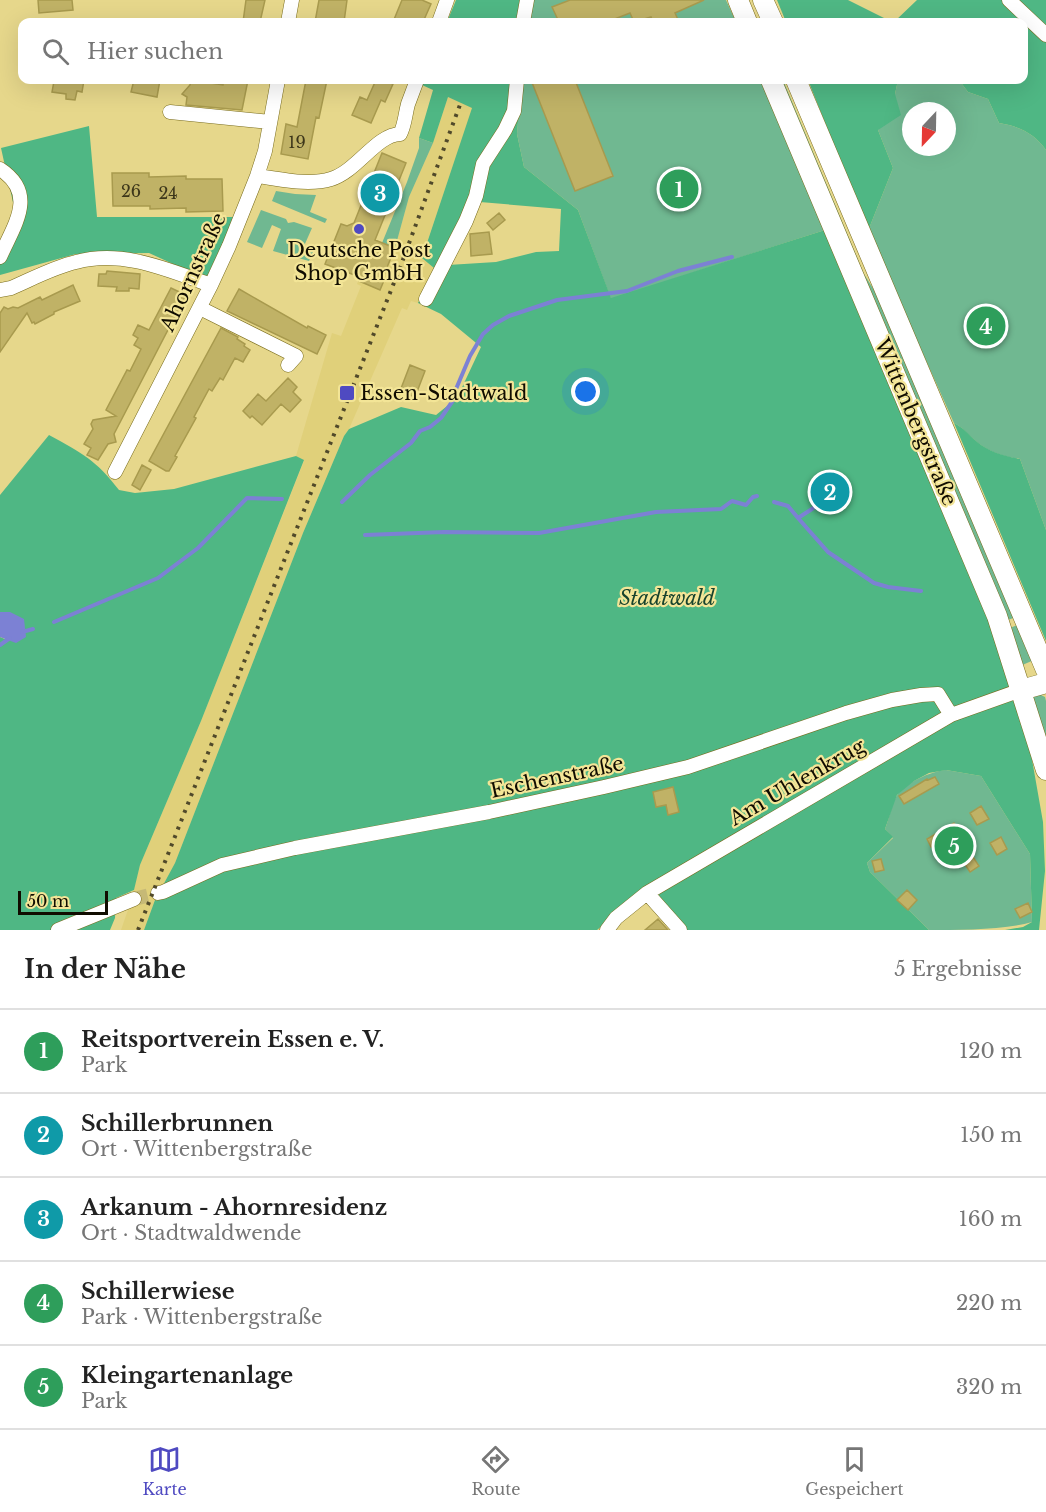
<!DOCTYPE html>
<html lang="de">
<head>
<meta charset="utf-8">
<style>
  body { margin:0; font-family:"Libre Baskerville",serif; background:#f2f2f2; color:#222 }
  .compass { position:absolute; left:902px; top:102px; width:54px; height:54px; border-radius:50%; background:#fff; box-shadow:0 6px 24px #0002; rotate:202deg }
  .scale { position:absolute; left:18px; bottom:15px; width:90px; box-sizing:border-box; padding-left:6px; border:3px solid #100c00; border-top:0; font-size:16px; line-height:21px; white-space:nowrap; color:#100c00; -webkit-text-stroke:4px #f3e597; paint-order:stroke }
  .you { position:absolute; left:586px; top:392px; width:21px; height:21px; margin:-15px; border:4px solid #fff; border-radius:50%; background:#1a73e8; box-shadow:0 0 0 9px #1a73e833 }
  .badge { display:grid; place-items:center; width:39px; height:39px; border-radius:50%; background:#4f4ac1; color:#fff; font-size:20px; font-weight:700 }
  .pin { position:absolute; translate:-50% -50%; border:3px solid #fff; box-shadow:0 2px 6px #0006 }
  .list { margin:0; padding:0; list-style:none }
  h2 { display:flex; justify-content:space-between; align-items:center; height:78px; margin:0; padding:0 24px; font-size:26px }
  h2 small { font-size:20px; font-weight:400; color:#767676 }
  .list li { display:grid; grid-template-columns:39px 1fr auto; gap:18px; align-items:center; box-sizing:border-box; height:84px; padding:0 24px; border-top:2px solid #e0e0e0 }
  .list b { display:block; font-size:22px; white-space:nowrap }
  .list p { margin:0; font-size:20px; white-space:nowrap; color:#767676 }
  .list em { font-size:20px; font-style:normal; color:#767676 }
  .icon { flex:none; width:33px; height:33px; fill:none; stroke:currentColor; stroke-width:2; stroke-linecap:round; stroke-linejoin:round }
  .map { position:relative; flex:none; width:1046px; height:930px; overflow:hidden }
  .search { position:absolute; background:#fff; box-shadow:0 6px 24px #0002; left:18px; right:18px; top:18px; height:66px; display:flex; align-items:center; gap:15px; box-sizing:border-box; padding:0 21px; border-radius:12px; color:#767676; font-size:22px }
  .sheet { height:498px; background:#fff }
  nav { display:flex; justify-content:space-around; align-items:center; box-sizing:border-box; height:84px; border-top:2px solid #e0e0e0; background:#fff; font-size:16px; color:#767676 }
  nav a { display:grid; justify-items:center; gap:3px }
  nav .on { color:#4f4ac1 }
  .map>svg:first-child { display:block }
</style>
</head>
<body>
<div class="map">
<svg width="1046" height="930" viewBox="0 0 1046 930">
  <rect width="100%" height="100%" fill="#e6d78b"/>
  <path fill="#e0d07a" d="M448 97 473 107 422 257 434 268 418 303 411 301 407 310 402 308 349 429 344 436 303 533 175 863 155 900 144 930H121L131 901 140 865 201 721 304 461 296 456 332 333 341 336 361 286 357 284 375 240 395 248 409 197 433 143Z"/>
  <path fill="#70b891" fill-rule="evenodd" d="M531 0H726L736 22H528Z
    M521 80H760L825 230 611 299 578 210 524 167 517 134Z
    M778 80H783L864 274 886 309 1016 617 1005 621Z
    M898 80H959L968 92 988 99 999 123C1019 126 1035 134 1046 150V530L1020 459C1007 457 994 454 984 447 972 440 966 429 954 423L868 231 893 168 878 130 895 94ZM911 111H947V147H911Z
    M419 138 433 143 409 197 395 248 382 243 407 182 419 148Z
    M276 191 295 194 316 195 310 212 327 219 325 223 272 201Z
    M261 210 286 219 288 223 294 222 312 228 304 246 314 250 309 261 273 251 281 229 272 225 262 248 247 242Z
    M1020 624 1034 660 1020 666 1005 630Z
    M1039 694 1045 697 1046 701V759L1032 696Z
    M946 770 981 776 1030 854 1032 922C1005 930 959 930 929 930L870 872 867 863 893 838 885 829C889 819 891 807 896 797 904 783 931 771 946 770Z"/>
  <path fill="#4fb784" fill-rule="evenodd" d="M456 0H523L520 22H447Z
    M777 0H848L892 22H786Z
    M917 0H1046V150C1035 134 1019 126 999 123L988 99 968 92 959 80H1024V22H894Z
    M424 80H513L519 110 517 134 524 167 578 210 611 298 825 230 961 546 1024 714 1043 822 1045 871 1039 930H1005L1023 927 1032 922 1030 854 981 776 946 770 929 773 914 781 897 795 885 829 893 837 867 863 870 872 929 930H681L646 889 597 930H144L155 900 175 863 303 533 344 436 349 429 401 407 436 415 457 398 481 347 441 314 418 303 434 268 422 258 472 108 448 97 433 143 419 138 433 90 422 85ZM480 202 561 209 559 251 536 252 496 262 448 265Z
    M808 80H898L895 94 901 115 878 130 893 168 868 231Z
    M89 126 97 217H235L206 279 149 253 76 254 0 275V261L16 216 1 148Z
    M954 423C964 428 968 434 976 441 989 452 1004 456 1020 459L1046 530V641Z
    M49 435C82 453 96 460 119 490L135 493 174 489 296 456 304 460 201 721 140 865 134 890 116 898 115 918 110 930H0V637L7 640 10 612H0V495Z"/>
  <path fill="#7c81d4" d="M0 612H10L24 619 26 637 16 643 0 637Z"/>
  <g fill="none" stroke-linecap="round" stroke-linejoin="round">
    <path stroke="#7c81d4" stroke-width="4" d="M342 502 370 475 411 443 420 431 430 427 441 418 456 396V389L470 356 483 334 493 325 509 316 557 300 627 291 678 271 732 257
      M774 502 788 506 798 518 815 507
      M798 518 828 552 874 583 888 587 921 591
      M365 535 444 532 539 533 656 512 721 509 732 501 746 505 753 497 757 496
      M54 622 158 578 198 548 247 498 282 499
      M22 632 33 629
      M0 645 10 638"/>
  </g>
  <path fill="#c0b266" stroke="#a89a4e" stroke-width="1.5" d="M38 0H72L73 10 39 13Z
    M246 0H265L260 22H243Z
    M319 0H347L344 22H315Z
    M402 0H422L431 4 423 22H393Z
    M570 0H704L675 13 679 22H653L651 17 634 22 630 13 607 22H559L552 7Z
    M57 80H84L82 92 77 91 75 100 66 99V94L52 92 54 81Z
    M134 80H160L157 97 131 92Z
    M191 80 223 85 224 80H248L242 110 186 105 187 97 182 94 190 85Z
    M306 80H327L319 118 316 117 308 159 281 154 286 124 297 127Z
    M376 80H382L393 84 385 102 381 100 371 123 352 115 360 97 367 100Z
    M531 80H575L613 176 575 191Z
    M382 153 406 163 375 240 395 248 383 277 385 278 380 290 359 281 360 277 325 264 341 224 347 226 354 223Z
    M112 173H149V177L186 176V179H222L223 211 186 212V208L150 209V206H113Z
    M499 213 505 220 493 230 487 223Z
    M489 232 492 254 471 256 470 234Z
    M107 271 140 274 139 289 129 288V291H116L117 287 98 286 99 274H106Z
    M73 285 80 301 54 312V314L35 324 34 322 32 323 27 313 0 352V313L4 307 8 309 13 307 18 308 40 297 42 300Z
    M171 288 186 295 114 434 116 442 108 444 98 460 87 455 91 448 84 444 93 429 91 424 93 420 116 416 106 410 127 370 130 371 141 349 134 345 138 338 133 335 138 325 149 330Z
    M239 289 307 328 308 326 326 335 317 354 227 311Z
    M221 328 238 337 237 339 245 344 244 346 250 350 243 362 235 358 223 380 220 378 212 391 209 389 194 417 196 418 175 456 177 457 169 471H166L149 461Z
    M410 365 425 371 415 397 400 391Z
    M288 378 297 387 293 392 301 400 290 412 281 404 262 425 252 416 250 418 243 411 258 394 266 401Z
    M142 465 151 470 140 490 132 485Z
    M935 777 939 784 904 804 899 796 927 779 928 780Z
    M673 787 679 812 668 815 666 805 656 807 653 792Z
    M981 806 989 819 977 825 970 813Z
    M954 823 959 832 931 847 927 839Z
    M1001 837 1007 849 997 855 990 843Z
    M973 857 979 866 970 872 962 860Z
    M881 859 884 870 875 872 872 861Z
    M907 890 917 900 908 910 897 900Z
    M1028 903 1032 912 1020 918 1015 909Z
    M658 919 668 930H645Z"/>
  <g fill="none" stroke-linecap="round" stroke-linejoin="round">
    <path stroke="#c6b976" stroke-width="14" stroke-dasharray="14 7" stroke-linecap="butt" d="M134 899 158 893"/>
    <g stroke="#786b1a" stroke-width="15">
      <path id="street" d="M1009 0 1046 35
        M288 22 292 0
        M439 22 447 0
        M523 22 527 0
        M170 112 270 122
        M0 169C38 194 14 225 0 257
        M257 176C281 179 308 186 331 179 357 171 376 135 400 134 405 125 405 115 408 104 411 96 414 88 417 80
        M0 290 11 288C32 279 54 267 76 262 123 249 168 270 211 285
        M426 299 466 221 476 196 483 164 505 130 514 111 517 80
        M200 308 296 356 288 365
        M115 472 211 285 229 246 257 176 265 151 278 80
        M158 893 163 892 222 865 295 848 489 812 604 787 688 767 846 713 892 700 921 695 938 694 951 715
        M647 893 680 930
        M58 930 134 899
        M607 930 616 918 647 893 951 715 1021 690"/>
    </g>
    <g stroke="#786b1a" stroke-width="21">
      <path id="secondary" d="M738 0 747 22
        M763 0 773 22
        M771 80 997 616 1046 770
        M796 80 1046 670
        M1021 690 1046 683"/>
    </g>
    <use href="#street" stroke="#fff" stroke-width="14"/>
    <use href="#secondary" stroke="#fff" stroke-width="20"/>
    <path stroke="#50492a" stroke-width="4" stroke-dasharray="3 6" stroke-linecap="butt" d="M138 930 401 265 461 102"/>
  </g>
  <g fill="#4f4ac1" stroke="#f3e597" stroke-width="2">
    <circle cx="359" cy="229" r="6"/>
    <rect x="339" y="385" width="16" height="16" rx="3"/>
  </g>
  <g text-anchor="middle" stroke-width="4.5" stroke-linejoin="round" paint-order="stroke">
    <g font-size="16" fill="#3c361a">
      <text x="297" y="148">19</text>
      <text x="131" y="197">26</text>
      <text x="168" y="199">24</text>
    </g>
    <g font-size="20" fill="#100c00" stroke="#f3e597">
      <text x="359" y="257">Deutsche Post<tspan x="359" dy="23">Shop GmbH</tspan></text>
      <text x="360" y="400" text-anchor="start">Essen-Stadtwald</text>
    </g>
    <g font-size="20" fill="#100c00" stroke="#f3e597">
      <text transform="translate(193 272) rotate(-65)" y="7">Ahornstraße</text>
      <text transform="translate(916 422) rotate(67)" y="7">Wittenbergstraße</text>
      <text transform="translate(557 777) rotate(-12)" y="7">Eschenstraße</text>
      <text transform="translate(797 782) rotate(-30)" y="7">Am Uhlenkrug</text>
    </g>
    <g font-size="20" font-style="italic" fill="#17432d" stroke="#f3e597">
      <text x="667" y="605">Stadtwald</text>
    </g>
  </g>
</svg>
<svg class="compass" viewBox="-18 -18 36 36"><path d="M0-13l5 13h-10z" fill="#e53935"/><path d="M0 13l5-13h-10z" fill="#767676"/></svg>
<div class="scale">50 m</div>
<div class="you"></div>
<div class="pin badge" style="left:679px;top:189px;background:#2e9e5b">1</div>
<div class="pin badge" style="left:830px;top:492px;background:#0f9aa8">2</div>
<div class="pin badge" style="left:380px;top:193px;background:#0f9aa8">3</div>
<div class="pin badge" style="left:986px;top:326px;background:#2e9e5b">4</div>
<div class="pin badge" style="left:954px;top:846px;background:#2e9e5b">5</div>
<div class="search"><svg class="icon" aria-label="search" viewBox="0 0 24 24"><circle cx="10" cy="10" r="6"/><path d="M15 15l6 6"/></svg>Hier suchen</div>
</div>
<section class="sheet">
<h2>In der Nähe<small>5 Ergebnisse</small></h2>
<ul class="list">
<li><span class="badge" style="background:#2e9e5b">1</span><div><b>Reitsportverein Essen e. V.</b><p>Park</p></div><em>120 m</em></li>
<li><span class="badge" style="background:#0f9aa8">2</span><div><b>Schillerbrunnen</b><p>Ort · Wittenbergstraße</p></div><em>150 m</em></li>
<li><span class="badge" style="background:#0f9aa8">3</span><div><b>Arkanum - Ahornresidenz</b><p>Ort · Stadtwaldwende</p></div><em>160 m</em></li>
<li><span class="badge" style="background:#2e9e5b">4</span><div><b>Schillerwiese</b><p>Park · Wittenbergstraße</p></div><em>220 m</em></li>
<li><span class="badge" style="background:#2e9e5b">5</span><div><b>Kleingartenanlage</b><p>Park</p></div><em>320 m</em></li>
</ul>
</section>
<nav>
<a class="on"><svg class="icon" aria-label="map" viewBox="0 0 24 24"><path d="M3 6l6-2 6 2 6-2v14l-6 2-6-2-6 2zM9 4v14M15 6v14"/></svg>Karte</a>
<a><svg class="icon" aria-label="directions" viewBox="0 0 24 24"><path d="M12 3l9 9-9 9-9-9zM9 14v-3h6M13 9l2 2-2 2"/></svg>Route</a>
<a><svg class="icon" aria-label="saved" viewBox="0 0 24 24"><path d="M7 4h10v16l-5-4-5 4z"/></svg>Gespeichert</a>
</nav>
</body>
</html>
